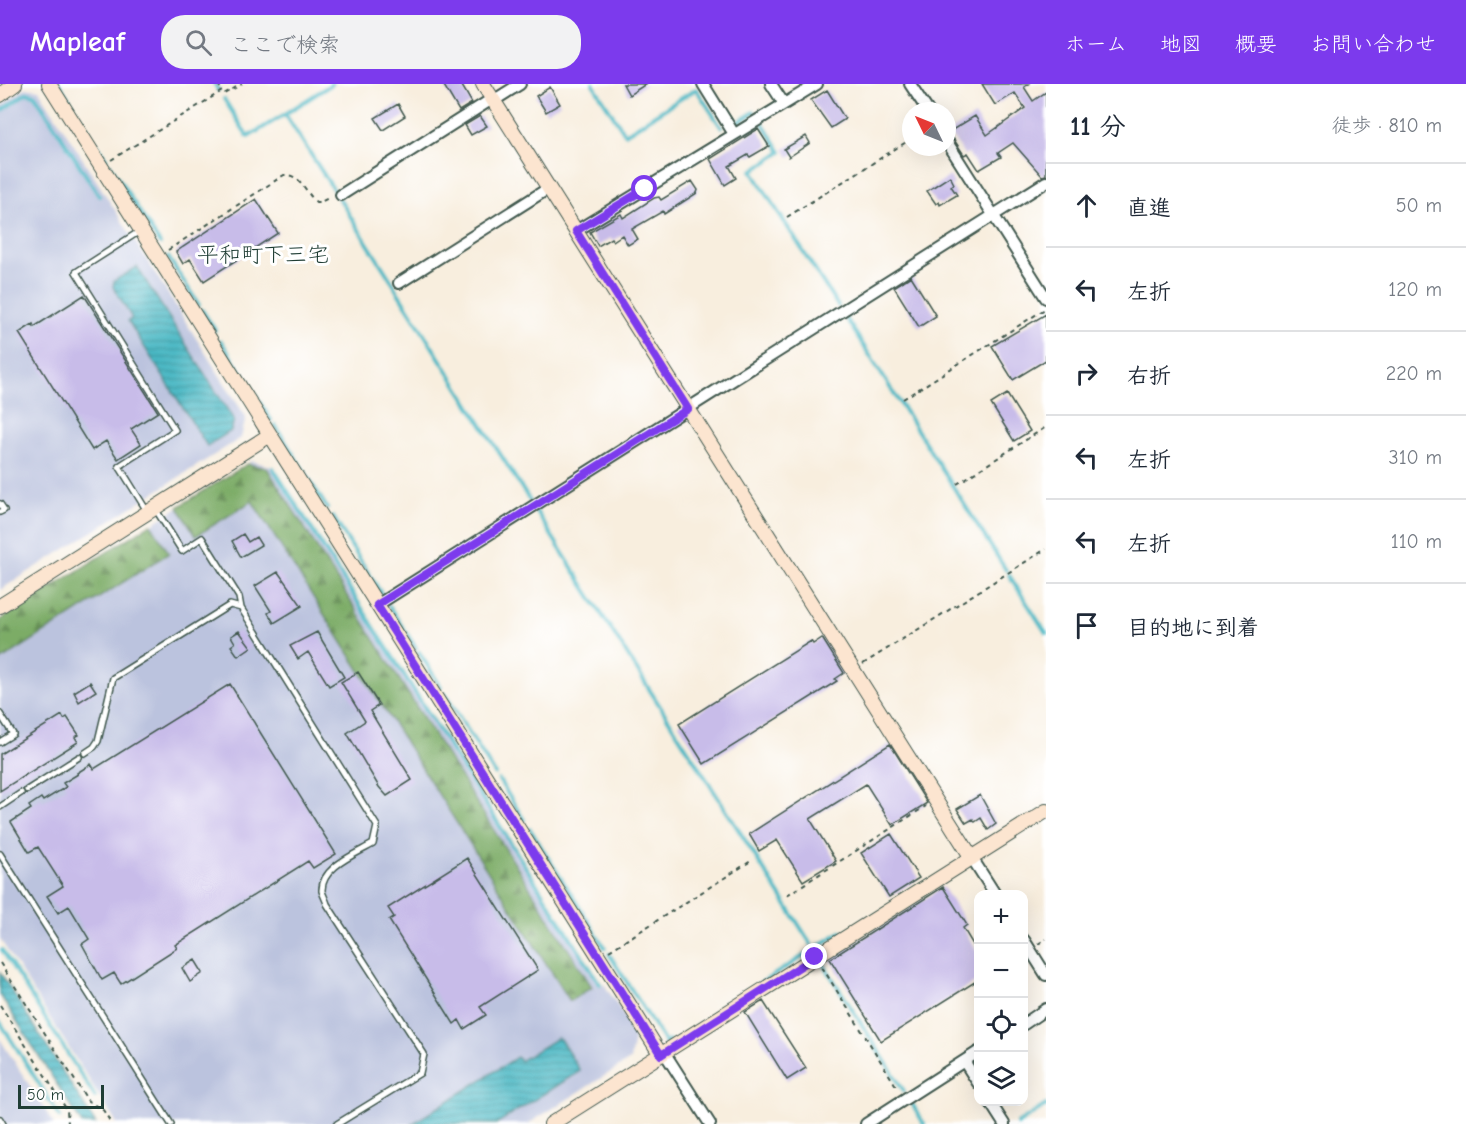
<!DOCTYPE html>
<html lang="ja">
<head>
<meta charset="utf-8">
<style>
  body { margin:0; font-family:"Comic Neue","Klee One",sans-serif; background:#f2f2f3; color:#1f2937 }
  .controls { position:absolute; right:18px; bottom:18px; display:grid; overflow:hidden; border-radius:12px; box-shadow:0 6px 24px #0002 }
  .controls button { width:54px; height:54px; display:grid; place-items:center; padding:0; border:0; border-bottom:2px solid #e0e1e3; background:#fff; color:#1f2937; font:30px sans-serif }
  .compass { position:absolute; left:902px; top:18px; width:54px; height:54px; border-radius:50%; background:#fff; box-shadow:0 6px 24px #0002; rotate:313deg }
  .scale { position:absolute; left:18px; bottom:15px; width:86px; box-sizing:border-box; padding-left:6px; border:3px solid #1f3d34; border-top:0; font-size:16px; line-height:21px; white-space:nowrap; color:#1f3d34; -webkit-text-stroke:4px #fff; paint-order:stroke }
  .stop { position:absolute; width:18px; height:18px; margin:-14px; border:4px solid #7c3aed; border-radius:50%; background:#fff }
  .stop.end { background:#7c3aed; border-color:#fff; box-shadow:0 2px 6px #0008 }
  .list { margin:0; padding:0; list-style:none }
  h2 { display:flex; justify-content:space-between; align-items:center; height:78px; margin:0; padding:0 24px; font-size:26px }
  h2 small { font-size:20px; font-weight:400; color:#747a83 }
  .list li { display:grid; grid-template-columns:39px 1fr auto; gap:18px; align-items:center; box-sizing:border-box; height:84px; padding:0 24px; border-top:2px solid #e0e1e3 }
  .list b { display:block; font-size:22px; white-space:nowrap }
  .list em { font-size:20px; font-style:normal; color:#747a83 }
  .icon { flex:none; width:33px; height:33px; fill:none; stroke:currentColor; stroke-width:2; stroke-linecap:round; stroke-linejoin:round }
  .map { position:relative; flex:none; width:1046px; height:1040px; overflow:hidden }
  header { display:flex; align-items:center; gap:36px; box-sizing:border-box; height:84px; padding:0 30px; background:#7c3aed; color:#fff }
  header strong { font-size:28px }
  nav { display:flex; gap:33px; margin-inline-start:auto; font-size:21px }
  .search { width:420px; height:54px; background:#f2f2f3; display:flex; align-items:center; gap:15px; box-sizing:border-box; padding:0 21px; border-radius:24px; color:#747a83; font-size:22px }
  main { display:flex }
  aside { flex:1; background:#fff }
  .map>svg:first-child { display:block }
</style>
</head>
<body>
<header>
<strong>Mapleaf</strong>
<div class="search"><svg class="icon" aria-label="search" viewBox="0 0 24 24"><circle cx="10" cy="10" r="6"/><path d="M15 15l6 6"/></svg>ここで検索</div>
<nav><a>ホーム</a><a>地図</a><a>概要</a><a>お問い合わせ</a></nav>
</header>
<main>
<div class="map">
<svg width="1046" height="1040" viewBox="0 0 1046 1040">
  <defs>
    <pattern id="forest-firs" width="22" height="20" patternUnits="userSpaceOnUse" patternTransform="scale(1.5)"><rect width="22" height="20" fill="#7cac66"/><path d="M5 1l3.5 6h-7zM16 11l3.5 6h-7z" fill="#658d55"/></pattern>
    <pattern id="water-rules" width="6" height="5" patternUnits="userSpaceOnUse" patternTransform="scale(1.5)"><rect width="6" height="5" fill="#4ab8c4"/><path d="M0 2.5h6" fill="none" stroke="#3d97a0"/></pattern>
  </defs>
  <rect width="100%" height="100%" fill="#fff"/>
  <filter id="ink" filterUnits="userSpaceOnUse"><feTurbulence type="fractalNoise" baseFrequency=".0167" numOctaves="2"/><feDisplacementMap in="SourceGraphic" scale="12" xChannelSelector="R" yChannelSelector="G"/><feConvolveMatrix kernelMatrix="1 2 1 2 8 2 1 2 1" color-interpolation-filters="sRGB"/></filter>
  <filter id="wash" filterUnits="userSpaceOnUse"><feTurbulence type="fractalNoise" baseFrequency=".008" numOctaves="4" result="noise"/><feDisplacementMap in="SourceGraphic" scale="24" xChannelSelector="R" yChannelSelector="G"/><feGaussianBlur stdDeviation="1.35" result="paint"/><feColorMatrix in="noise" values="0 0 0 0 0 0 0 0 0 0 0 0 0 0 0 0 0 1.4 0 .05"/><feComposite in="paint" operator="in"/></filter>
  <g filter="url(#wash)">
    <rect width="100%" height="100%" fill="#f8eede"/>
    <path fill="#bbc3de" d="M25 4 39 6 246 333 241 354 0 506V23Z
      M252 377 270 382 599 902 604 900 635 949 630 976 528 1040H117L0 855V536Z
      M0 955 54 1040H0Z"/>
    <path fill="url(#forest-firs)" stroke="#4e744d" stroke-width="1.5" d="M247 380 267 384 592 903 570 917 252 417 196 452 178 423Z
      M151 440 169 469 0 577V536Z"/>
    <path fill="url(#water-rules)" stroke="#347a7c" stroke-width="1.5" d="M137 183 234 336 231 347 207 362 128 237 132 234 113 203 114 197Z
      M0 888 96 1040H82L0 911Z
      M557 954 560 955 580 987 496 1040H412L517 973 520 977Z"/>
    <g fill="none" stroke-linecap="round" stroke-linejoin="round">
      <path stroke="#4ab8c4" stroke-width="4" d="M59 0 73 22
        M215 0 218 6
        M593 0 625 50 696 5 721 43
        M224 15 248 53 285 30 335 108
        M0 28 26 9 35 11 99 112
        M285 30 332 0
        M79 33 87 45
        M762 38 781 68 752 87 838 222
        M737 39 754 28
        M95 58 106 75
        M110 81 160 160
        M338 113 394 201
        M168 173 199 221
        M395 204 530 417
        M202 226 215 246
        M844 231 1006 486
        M221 257 271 336
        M275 341 327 424
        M273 384 600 900
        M536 427 811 860
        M333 433 381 509
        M1009 491 1046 549
        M389 522 416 564
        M419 568 441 603
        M445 610 495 690
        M499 696 524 736
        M530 745 605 864
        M817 863 841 848
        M2 866 95 1013
        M609 870 666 960 669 957
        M824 881 904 1007
        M726 921 810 868
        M0 938 60 1033
        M911 1018 924 1040
        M1017 1040 1046 1021"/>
    </g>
    <g id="blocks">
      <path fill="#c8bce9" d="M443 0H461L472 19 459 27Z
        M623 0H646L629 11Z
        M982 0H1029L1024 3 1033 17 1046 8V91L1042 92 1013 59 998 69 1001 73 979 86 968 69 964 71 953 54 948 51 947 49 975 32 987 51 1025 24 1015 9 995 21Z
        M550 3 560 20 546 28 536 12Z
        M827 6 845 35 831 44 811 16Z
        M398 20 405 32 383 46 375 34Z
        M480 32 487 42 471 51 465 41Z
        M758 45 769 62 750 73 748 71 729 82 736 94 725 101 710 75Z
        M806 52 810 59 789 73 784 65Z
        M950 92 954 100 951 102 957 111 940 121 939 118 936 120 927 107Z
        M692 97 698 106 697 109 664 130 663 127 632 145 638 155 628 161 622 151 613 157 611 154 598 162 590 148 621 130 623 134 654 114 659 113 661 116Z
        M256 115 278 149 204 197 190 175 183 180 176 168 183 163Z
        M911 192 936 232 919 243 894 203Z
        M84 211 158 328 131 345 141 360 118 375 106 357 92 366 19 249 33 240 34 243Z
        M1046 230V276L1013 296 992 262Z
        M1007 310 1030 347 1014 357 991 320Z
        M243 450 248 458 256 453 261 461 241 473 232 457Z
        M278 488 302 522 274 539 268 529 271 527 255 502Z
        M239 547 251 563 238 572 231 562 235 559 231 552Z
        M317 548 344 593 329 602 308 568 298 575 290 562Z
        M822 554 844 589 835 595 837 597 704 680 679 640 811 557 813 560Z
        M358 588 379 621 370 627 412 696 387 712 379 703 347 649 365 637 341 598Z
        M90 598 96 607 79 618 74 608Z
        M230 600 336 770 313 784 308 777 175 861 177 864 121 900 114 889 102 896 82 860 89 855 69 822 58 829 47 812 63 802 38 763 29 768 11 738 31 725 29 722 41 714 43 717 66 703 63 699 78 690 77 689 91 680 94 685Z
        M62 631 64 635 67 633 79 651 75 653 78 658 0 707V670Z
        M890 660 927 719 892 741 866 700 810 735 836 777 803 797 777 756 759 767 749 750Z
        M980 711 996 740 988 746 981 734 975 738 973 735 966 739 957 725Z
        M891 750 919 794 889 813 861 769Z
        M467 774 538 886 480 923 486 931 464 945 459 936 454 940 389 836 394 833 388 824Z
        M943 803 967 841 963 844 978 869V896L881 957 830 875Z
        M195 876 203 889 190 898 182 884Z
        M763 917 806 984 787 996 745 928Z"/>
    </g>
  </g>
  <g filter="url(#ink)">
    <use href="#blocks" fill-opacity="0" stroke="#40584e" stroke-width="1.5"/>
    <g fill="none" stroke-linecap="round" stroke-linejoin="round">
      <g stroke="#40584e" stroke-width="8">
        <path id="lane" d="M140 147 76 188 175 346 119 382 147 427
          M0 420 4 426 0 428
          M156 426 182 467 202 454 239 513 241 524
          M0 630 13 650 0 658
          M85 669 94 663 98 657 113 594 230 521 241 524 377 742 373 760C356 770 321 783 322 807 323 811 326 816 327 820L424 970 420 989 337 1040
          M27 706 79 673
          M0 723 21 709
          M0 770 171 1040
          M0 1035 3 1040"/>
      </g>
      <g stroke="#40584e" stroke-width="14">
        <path id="street" d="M703 0 734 50
          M771 0 784 20
          M910 0 928 27
          M493 17 520 0
          M947 58 1046 214
          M341 111 492 15
          M576 147 817 0
          M399 199 549 104
          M377 521 1046 98
          M972 774 995 810
          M1024 856 1046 891
          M1024 940 1046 925
          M664 968 710 1040
          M964 977 978 999
          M990 1018 1004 1040
          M866 1040 978 968"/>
      </g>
      <g stroke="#40584e" stroke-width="16">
        <path id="secondary" d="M49 0 661 971
          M483 0 972 774
          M0 11 15 0
          M0 522 270 351
          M551 1040 1046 727"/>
      </g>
      <path stroke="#40584e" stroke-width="2" stroke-dasharray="4.5 4.5" stroke-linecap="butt" d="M218 0 222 7
        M111 76 222 7 224 10 242 0
        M787 133 911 55
        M168 166 284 91C301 90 304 107 316 118H321L330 113
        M903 315 1045 225
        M957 400 1046 343
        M863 580 1046 465
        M787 811 926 722
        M1038 860 1046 855
        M609 867 751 777
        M0 879 88 1017 103 1026 112 1040
        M822 883 898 1005
        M0 921 67 1026 68 1040"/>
      <use href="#lane" stroke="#fff" stroke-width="5"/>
      <use href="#street" stroke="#fff" stroke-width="10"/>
      <use href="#secondary" stroke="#fce5d0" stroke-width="14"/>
    </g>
  </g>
  <g fill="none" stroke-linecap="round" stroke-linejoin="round" filter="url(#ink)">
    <path stroke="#7c3aed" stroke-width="8" d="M645 105 576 147 688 325 377 521 661 971 815 873"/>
  </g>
  <g text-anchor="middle" stroke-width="6" stroke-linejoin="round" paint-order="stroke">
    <g font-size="22" fill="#1f3d34" stroke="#fff">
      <text x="263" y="178">平和町下三宅</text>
    </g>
  </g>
</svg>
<div class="controls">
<button>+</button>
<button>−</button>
<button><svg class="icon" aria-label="locate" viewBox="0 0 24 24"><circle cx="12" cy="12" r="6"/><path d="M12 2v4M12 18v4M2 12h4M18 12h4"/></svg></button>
<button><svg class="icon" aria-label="layers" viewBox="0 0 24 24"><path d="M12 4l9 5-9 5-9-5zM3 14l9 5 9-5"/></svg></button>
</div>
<svg class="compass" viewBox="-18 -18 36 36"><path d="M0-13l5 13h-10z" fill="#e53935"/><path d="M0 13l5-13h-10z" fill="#747a83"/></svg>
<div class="scale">50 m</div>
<div class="stop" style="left:645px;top:105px"></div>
<div class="stop end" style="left:815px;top:873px"></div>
</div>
<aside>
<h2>11 分<small>徒歩 · 810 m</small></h2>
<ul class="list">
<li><svg class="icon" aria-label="ahead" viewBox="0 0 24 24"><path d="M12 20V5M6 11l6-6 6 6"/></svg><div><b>直進</b></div><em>50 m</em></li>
<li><svg class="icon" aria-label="left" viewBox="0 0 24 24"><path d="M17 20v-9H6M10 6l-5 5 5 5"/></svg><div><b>左折</b></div><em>120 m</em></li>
<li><svg class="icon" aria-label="right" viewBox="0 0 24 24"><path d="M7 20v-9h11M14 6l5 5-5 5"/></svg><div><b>右折</b></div><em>220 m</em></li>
<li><svg class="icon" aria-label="left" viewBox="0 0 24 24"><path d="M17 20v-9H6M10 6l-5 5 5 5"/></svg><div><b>左折</b></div><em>310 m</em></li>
<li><svg class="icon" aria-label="left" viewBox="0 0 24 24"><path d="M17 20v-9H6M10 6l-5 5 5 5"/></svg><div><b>左折</b></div><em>110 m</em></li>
<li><svg class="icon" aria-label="arrive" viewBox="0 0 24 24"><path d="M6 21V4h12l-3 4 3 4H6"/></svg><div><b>目的地に到着</b></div></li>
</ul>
</aside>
</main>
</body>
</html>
